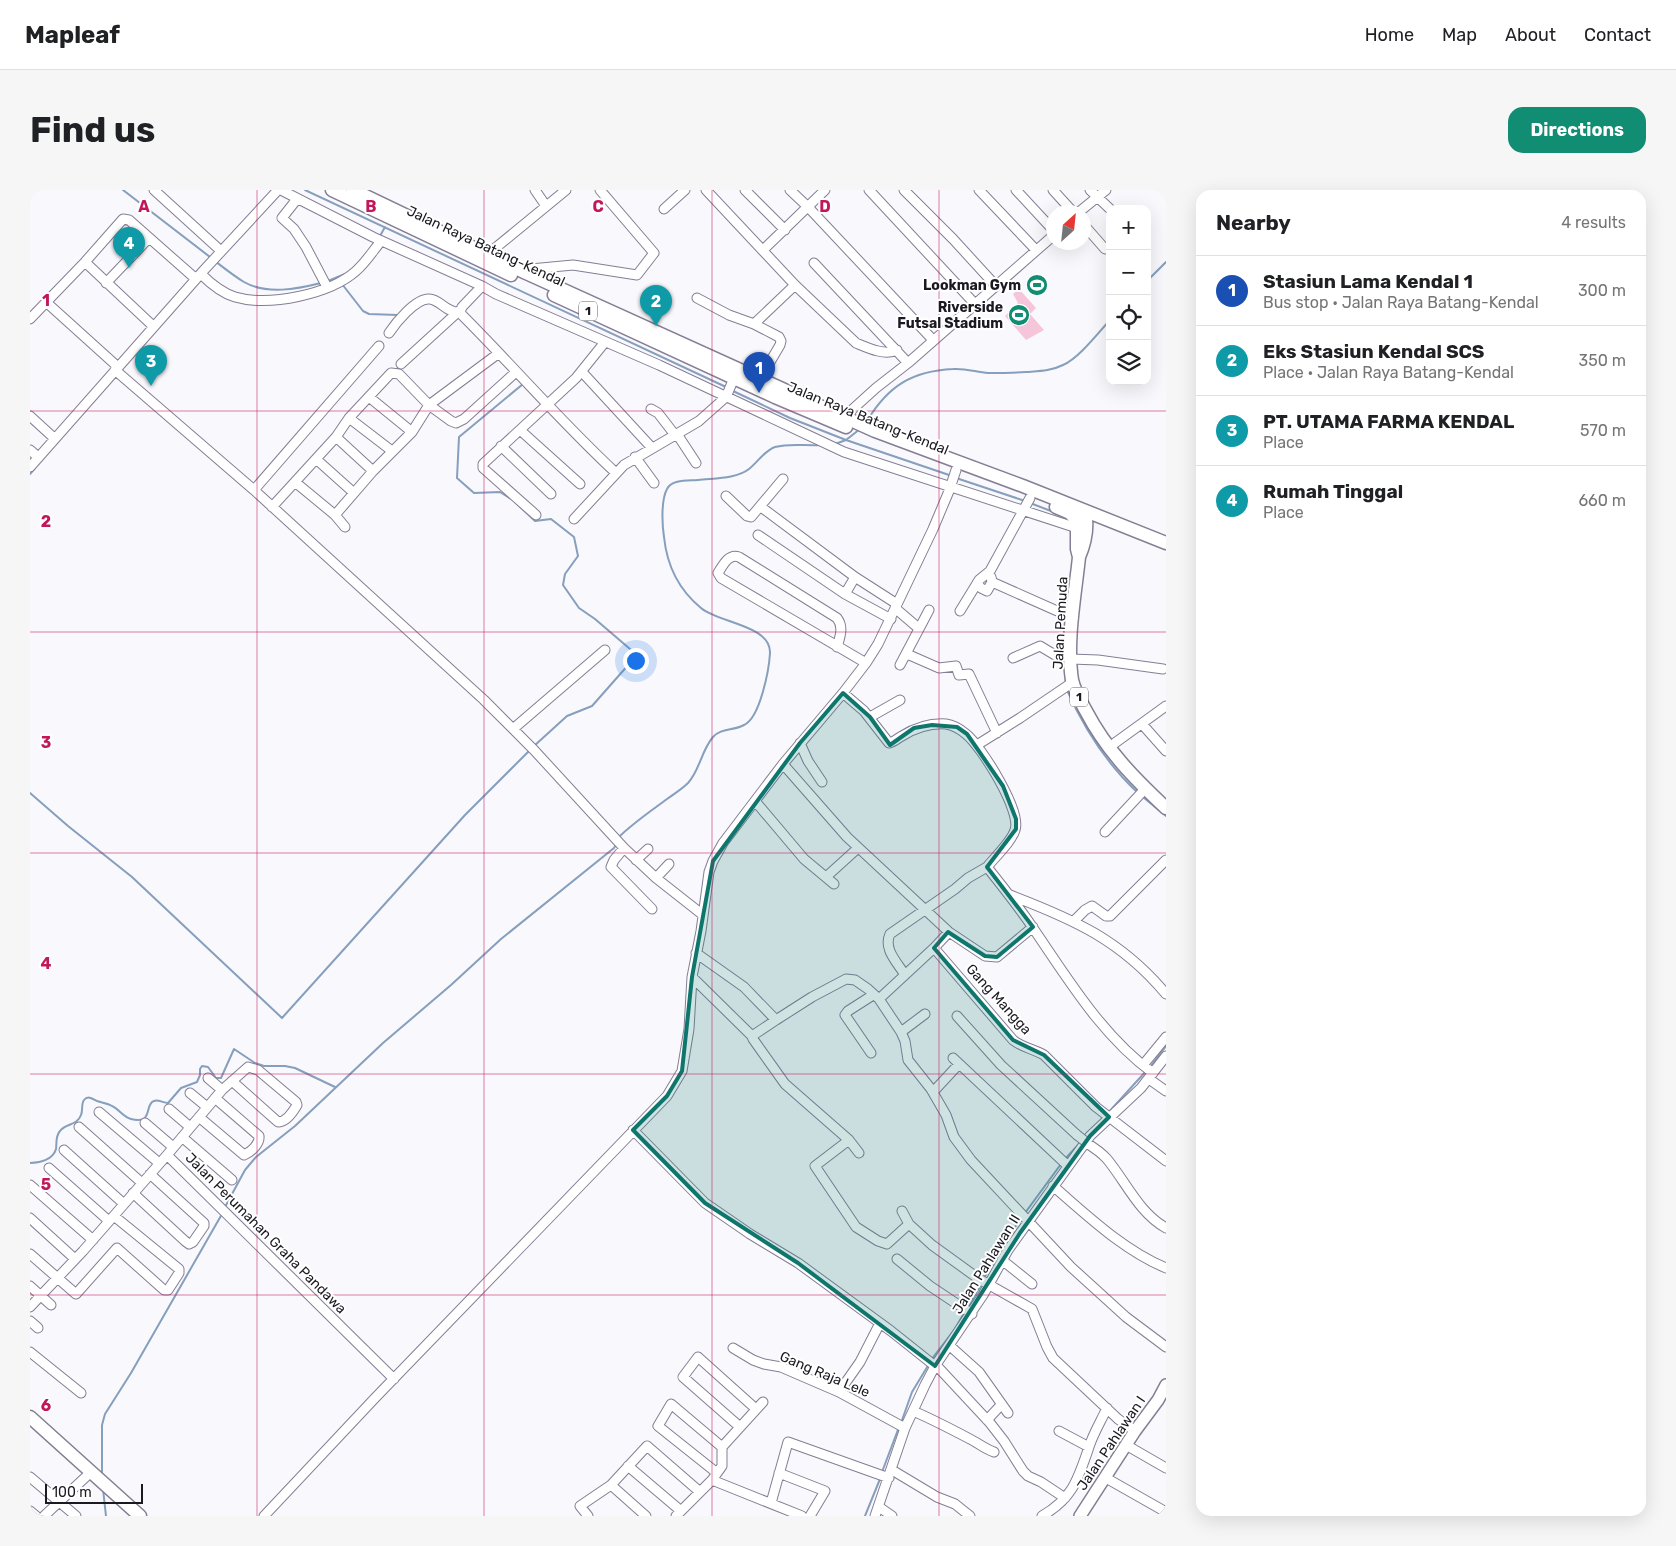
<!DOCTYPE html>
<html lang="en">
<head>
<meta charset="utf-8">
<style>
  body { margin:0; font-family:Rubik,sans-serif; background:#f6f6f6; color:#202124 }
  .controls { position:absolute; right:15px; top:15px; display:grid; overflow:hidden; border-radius:10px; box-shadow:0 5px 20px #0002 }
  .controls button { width:45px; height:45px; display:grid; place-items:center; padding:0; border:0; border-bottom:1px solid #e0e0e0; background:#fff; color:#202124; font:25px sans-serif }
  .compass { position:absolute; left:1016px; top:15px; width:45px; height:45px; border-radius:50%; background:#fff; box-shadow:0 5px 20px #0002; rotate:27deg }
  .scale { position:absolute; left:15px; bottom:12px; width:98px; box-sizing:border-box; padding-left:5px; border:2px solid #1b1921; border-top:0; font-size:14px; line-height:18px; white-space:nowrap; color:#1b1921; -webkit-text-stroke:4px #fff; paint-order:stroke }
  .you { position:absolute; left:605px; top:470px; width:18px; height:18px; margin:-12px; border:4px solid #fff; border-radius:50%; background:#1a73e8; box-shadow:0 0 0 8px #1a73e833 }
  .badge { display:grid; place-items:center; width:32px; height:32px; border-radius:50%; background:#108d72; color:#fff; font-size:16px; font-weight:700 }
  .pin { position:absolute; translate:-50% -41px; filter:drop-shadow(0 1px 2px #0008) }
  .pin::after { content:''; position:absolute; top:26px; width:18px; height:15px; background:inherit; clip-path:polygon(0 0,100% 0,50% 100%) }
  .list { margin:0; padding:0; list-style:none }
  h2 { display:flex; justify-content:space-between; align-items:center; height:65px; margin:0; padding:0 20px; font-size:21px }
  h2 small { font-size:16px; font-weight:400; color:#757577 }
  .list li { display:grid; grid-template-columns:32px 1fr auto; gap:15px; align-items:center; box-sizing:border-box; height:70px; padding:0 20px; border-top:1px solid #e0e0e0 }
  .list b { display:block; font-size:19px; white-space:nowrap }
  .list p { margin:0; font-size:16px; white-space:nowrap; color:#757577 }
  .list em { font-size:16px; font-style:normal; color:#757577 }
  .icon { flex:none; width:28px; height:28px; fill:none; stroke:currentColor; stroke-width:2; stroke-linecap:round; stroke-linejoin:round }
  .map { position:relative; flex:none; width:1136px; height:1326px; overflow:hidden; border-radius:15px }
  header { display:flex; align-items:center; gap:30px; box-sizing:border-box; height:70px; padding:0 25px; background:#fff; border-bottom:1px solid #e0e0e0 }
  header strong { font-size:24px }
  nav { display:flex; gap:28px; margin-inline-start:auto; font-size:18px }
  .intro { display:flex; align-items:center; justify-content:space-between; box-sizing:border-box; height:120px; padding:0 30px }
  h1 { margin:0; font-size:35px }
  .button { padding:12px 22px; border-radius:15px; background:#108d72; color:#fff; font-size:18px; font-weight:700 }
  main { display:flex; gap:30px; padding:0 30px }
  aside { flex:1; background:#fff; border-radius:15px; box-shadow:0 5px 20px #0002 }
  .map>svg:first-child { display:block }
</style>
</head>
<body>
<header>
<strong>Mapleaf</strong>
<nav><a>Home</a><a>Map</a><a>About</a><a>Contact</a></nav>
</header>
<div class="intro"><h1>Find us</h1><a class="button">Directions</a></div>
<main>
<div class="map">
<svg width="1136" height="1326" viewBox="0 0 1136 1326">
  <rect width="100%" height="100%" fill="#f9f8fd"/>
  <path fill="#f5c6d9" d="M989 99 1006 118 1000 124 1014 140 996 150 975 126 988 113 983 104Z"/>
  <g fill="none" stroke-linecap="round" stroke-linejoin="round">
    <path stroke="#859fbc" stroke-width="2" d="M93 0 180 67
      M275 0 696 197
      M350 46 355 37
      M185 71C194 78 204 86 214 92 237 105 267 99 291 93
      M298 91 315 84
      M1117 91 1136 72
      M312 94 333 121 339 124 368 125
      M703 201 760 228 816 250 922 286
      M837 231C858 196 882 181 923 179 935 178 946 182 958 183 970 183 983 183 996 182 1009 181 1021 181 1033 175 1049 168 1068 143 1080 130
      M805 254 816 250 830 239
      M0 284 5 278
      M926 288 995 311
      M481 309 470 302 444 303 427 288 429 247 493 194 491 192
      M485 312 505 331 521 329 544 347 548 366 535 384 533 395 549 418 565 429 607 465 562 516 537 526 504 556
      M1000 313 1021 321
      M1034 463 1035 430
      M1034 467 1036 492
      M1037 500C1054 538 1076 573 1107 602
      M0 603 38 636 102 687 252 828 435 625 499 561
      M1113 607 1136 626
      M589 647C603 633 621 621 637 609 644 604 652 599 658 593 670 580 671 561 683 547 691 538 703 541 714 535 730 528 739 480 740 463 741 435 688 433 671 418 649 400 637 376 634 347 632 334 631 310 637 299 642 289 659 291 668 290 684 288 706 289 719 279 728 272 734 261 745 257 760 253 775 256 790 255
      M1120 877 1136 856
      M1078 923 1117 880
      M1035 969 1049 954
      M0 973C9 973 23 970 26 959 27 953 25 947 30 941 36 933 47 936 51 925 53 921 51 914 54 910 58 905 63 909 67 911 72 913 77 913 82 916 89 919 93 927 101 929 124 935 114 914 124 911 128 909 133 913 138 913L151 898 167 892 170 885V879L172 876 178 877 186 888H191L204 859 225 873 234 876H255L265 878 305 897
      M195 1017 215 980 226 967 265 936 353 853 421 795 471 749 584 658 587 653
      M995 1023 1031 974
      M954 1088 977 1047 991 1029
      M938 1117 952 1093
      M901 1170 925 1139 934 1123
      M871 1233 882 1202 899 1174
      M852 1282 869 1237
      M72 1284V1235L75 1224 101 1183 192 1024
      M73 1299 76 1326
      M835 1326 850 1289"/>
    <g stroke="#857e94" stroke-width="11">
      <path id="minor" d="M124 0 191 61
        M251 0 343 47 452 96 466 104 629 175 814 262 1047 338
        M505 0 516 16
        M676 0 765 95 826 153C838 158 855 166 867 160
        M715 0 755 40
        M760 0 778 17 903 150
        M839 0 945 114
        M874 0 923 49 966 96
        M949 0 1006 60
        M986 0 1024 41
        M1023 0 1043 22
        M1060 0 1080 19
        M267 9 252 28 264 39 276 57 297 97
        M634 19 655 0
        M1049 22 1076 0
        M1054 35 1075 59
        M733 60 795 0
        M458 64 536 0
        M55 72 123 136
        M784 73 878 173
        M490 80 543 75 607 85 624 63 570 0
        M171 84C180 93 192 103 205 107 240 117 300 104 326 81 336 72 343 61 351 51
        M76 93 119 48
        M452 96 432 117 430 122 432 125C484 177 532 233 586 283
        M667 108 699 125 724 134 749 147 751 151 750 155 730 189
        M16 112 88 177
        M0 129 55 72 93 29 99 30 166 89
        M724 134 765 95
        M359 143C365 134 386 107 400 109 410 110 416 122 428 122
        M371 174 429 121
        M85 180 224 300 454 510 504 560 594 658 626 688 673 725
        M552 182 622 258
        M339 207 382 242
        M621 219 628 223 645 245
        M0 226 24 248
        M814 227 846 198 878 173 1024 45
        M319 228 362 261
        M490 240 550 294
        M647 244 666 273
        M306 247 343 281
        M471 256 521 304
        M0 260 8 267
        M605 267 624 293
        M286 269 324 303
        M0 277 174 80 248 0
        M265 292 305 325 315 337
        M224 300 349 156
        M696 306 717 326 721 327 753 289
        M242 317 306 247 319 228 361 183 369 184 399 215 421 231 426 233 434 229 486 182
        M731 317 825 387
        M305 325 343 281 382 242 399 215 469 163
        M506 325 453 278V274L546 188 575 152
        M544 329 594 275 669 231 696 207 704 188
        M728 345 815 404 825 387 867 414
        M962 392 1043 428
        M947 393 951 398 957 401 962 392 961 387
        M815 404 861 429
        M865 418 886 436
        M930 421 949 390 960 381 1000 308
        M807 457C810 447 814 437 807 428L709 367C699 363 693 375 688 383L691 388 836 473
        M877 464 909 478 926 476 929 485 939 484 967 543
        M983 468 1010 456 1025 465 1041 466
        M1041 469 1068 470 1133 479
        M870 475 899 420
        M813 503 834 521 859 553C864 552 868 548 872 546 885 538 900 533 916 534 924 535 930 539 936 544 951 556 992 621 985 640 982 651 965 667 957 677 973 697 989 717 1003 738 1038 789 1072 846 1123 883
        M840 527 870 510
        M1112 534 1136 561
        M483 539 575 460
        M770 553 778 571 792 592
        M947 555 990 528 1043 492
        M1078 558 1136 516
        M753 574 817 647 919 742 955 766 967 767 1003 737
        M725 611 774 669 804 694
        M1075 642 1115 599
        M594 658 584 670 581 677 622 719
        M606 670 618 659
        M796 687 828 658
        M626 688 639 674
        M980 705C1043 729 1091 750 1136 804
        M1044 731 1055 720 1062 716 1076 726H1080L1136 670
        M919 742 904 758 983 850C993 858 1004 859 1014 865L1066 917 1136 971
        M666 763 714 797 746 830 782 807 816 789 825 790 838 799 849 809 871 842 875 851 878 870 901 899 916 925 924 947 941 970 1041 1077 1096 1127 1136 1157
        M875 785C867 772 853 759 860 744L925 699 938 688 957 677
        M662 787 722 846 723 849 755 894 819 950 829 963
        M849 809 904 758
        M927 826 971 875 1047 945
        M871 842 895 824
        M722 846 746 830
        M841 863 815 825 818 821 843 805
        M923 868 1038 976
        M1113 875 1136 847
        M178 888 192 900
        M1119 889 1136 901
        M202 891 248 932C256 932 263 922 267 915L266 912 228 880 218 877 192 900 137 965 364 1189
        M903 902 929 874
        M160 903 177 917
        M139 919 160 937
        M69 922 129 973
        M169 927 214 965C221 962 230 954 229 946L185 908
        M115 933 143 957
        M49 937 112 993
        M603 940 675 1013 720 1044 768 1073 861 1141 905 1176
        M152 947 202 990
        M819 950 785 976 826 1037 848 1051 857 1054 879 1034
        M1055 952C1063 957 1071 962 1077 969 1096 992 1109 1023 1136 1038
        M34 960 94 1014
        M19 978 79 1031
        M0 995 63 1050
        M1023 996C1058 1026 1093 1060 1136 1078
        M103 1003 155 1051 159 1054 163 1052 174 1036V1033L120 984
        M872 1021 879 1034 902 1055 949 1089 1002 1119 1017 1157 1023 1168 1088 1229 1105 1241
        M0 1028 45 1069
        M0 1064 46 1104 87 1058 134 1100H138L149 1083V1079L84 1026
        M867 1069 900 1096 942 1124
        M972 1070 1002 1094
        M0 1096 21 1115
        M0 1117 53 1061 137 965
        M0 1131 8 1138
        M920 1156 949 1182 978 1223
        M703 1158 723 1170 734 1174 751 1177 809 1202 875 1238
        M0 1162 51 1203
        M906 1175 960 1233 974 1251 993 1281 998 1286 1011 1292 1035 1308
        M809 1202 830 1172 850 1133
        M883 1221C902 1229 921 1239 940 1249 948 1253 955 1259 964 1262
        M957 1230 971 1215
        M710 1237 653 1187 668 1167 726 1219
        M1029 1241 1059 1257
        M1096 1255 1136 1278
        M598 1276 651 1321
        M862 1280 907 1307 925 1314 940 1326
        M687 1283 628 1236 641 1214 692 1257
        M749 1283 795 1301 780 1326
        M0 1287 46 1326
        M1076 1288 1136 1322
        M682 1290 772 1326
        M581 1295 616 1326
        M741 1313 758 1252 859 1288
        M849 1317 862 1326
        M0 1321 6 1326
        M14 1326 61 1282
        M234 1326 345 1208 637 906 652 881 659 839 662 787 671 741 679 682 683 671 693 653 753 574 813 503 836 473 848 454 903 339 919 301 926 280
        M558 1326 550 1316 581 1295 617 1256 670 1302
        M646 1326 682 1290 692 1276V1257L733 1212
        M845 1326 875 1238 895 1195 905 1176 953 1105 978 1060 1060 946 1111 898 1136 866
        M1012 1326C1043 1308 1048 1289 1059 1257 1063 1244 1071 1231 1077 1218"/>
    </g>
    <g stroke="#857e94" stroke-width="14">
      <path id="major" d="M1050 1326 1105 1241 1128 1210 1136 1195"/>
    </g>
    <g stroke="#857e94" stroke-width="15">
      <path id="highway" d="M302 0 481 85
        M323 0 496 83 845 241 993 296 1136 353
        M524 105 745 207 816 237
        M1026 317 1040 323 1047 331V359L1049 367
        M1055 321C1058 336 1055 353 1049 367 1045 406 1036 451 1042 490 1044 500 1051 512 1056 521 1077 561 1104 588 1136 618
        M0 1227 110 1326"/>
    </g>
    <use href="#minor" stroke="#fff" stroke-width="9"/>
    <use href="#major" stroke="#fff" stroke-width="11"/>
    <use href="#highway" stroke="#fff" stroke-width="12"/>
    <g stroke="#857e94" stroke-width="11" stroke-linecap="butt">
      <path id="minor-bridge" d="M1047 945 1056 952"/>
    </g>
    <use href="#minor-bridge" stroke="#fff" stroke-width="9"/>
  </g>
  <path fill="#0f766e" fill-opacity="0.2" stroke="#0f766e" stroke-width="4" stroke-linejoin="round" d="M813 503 840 527 860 555 884 538 902 535 927 537 937 544 973 596 986 629V639L957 677 1003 737 967 767 955 766 918 742 904 758 983 850 1014 865 1079 927 1060 946 990 1043 905 1176 768 1073 675 1013 603 940 637 906 652 881 662 787 683 671 770 553Z"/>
  <path fill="none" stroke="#c2185b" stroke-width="1" stroke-opacity="0.55" d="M227 0V1326M454 0V1326M682 0V1326M909 0V1326M0 221H1136M0 442H1136M0 663H1136M0 884H1136M0 1105H1136"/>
  <defs>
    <g id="stadium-disc" transform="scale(1.125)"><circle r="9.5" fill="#108d72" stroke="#fff"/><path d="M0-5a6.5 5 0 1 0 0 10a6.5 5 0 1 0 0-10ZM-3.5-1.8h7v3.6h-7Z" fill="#fff"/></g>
  </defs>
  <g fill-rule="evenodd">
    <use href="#stadium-disc" x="1007" y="95"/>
    <use href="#stadium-disc" x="989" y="125"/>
  </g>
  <g text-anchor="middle" stroke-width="4" stroke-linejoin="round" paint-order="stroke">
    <g fill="#fff" stroke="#5f5e64" stroke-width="1">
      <rect x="549" y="111.5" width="18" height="19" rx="4"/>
      <rect x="1040" y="497.5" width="18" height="19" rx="4"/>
    </g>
    <g font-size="12" font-weight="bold" fill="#1b1921">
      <text x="558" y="125">1</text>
      <text x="1049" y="511">1</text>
    </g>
    <g font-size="14" fill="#1b1921" stroke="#fff">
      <text transform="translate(456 56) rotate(25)" y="5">Jalan Raya Batang-Kendal</text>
      <text transform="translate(838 228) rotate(22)" y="5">Jalan Raya Batang-Kendal</text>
      <text transform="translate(1030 433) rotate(-87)" y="5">Jalan Pemuda</text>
      <text transform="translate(969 809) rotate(48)" y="5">Gang Mangga</text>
      <text transform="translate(236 1043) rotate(45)" y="5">Jalan Perumahan Graha Pandawa</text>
      <text transform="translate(956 1074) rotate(-58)" y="5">Jalan Pahlawan II</text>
      <text transform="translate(795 1184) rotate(23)" y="5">Gang Raja Lele</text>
      <text transform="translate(1081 1253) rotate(-56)" y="5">Jalan Pahlawan I</text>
    </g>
    <g font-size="14" font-weight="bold" fill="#1b1921" stroke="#fff" text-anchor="end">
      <text x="991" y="100">Lookman Gym</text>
      <text x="973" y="122">Riverside<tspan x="973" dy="16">Futsal Stadium</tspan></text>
    </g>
  </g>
  <g font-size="16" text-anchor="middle" font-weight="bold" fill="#c2185b" stroke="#fff" stroke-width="4" stroke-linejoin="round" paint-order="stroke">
    <text x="114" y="22">A</text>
    <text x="341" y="22">B</text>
    <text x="568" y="22">C</text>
    <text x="795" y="22">D</text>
    <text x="16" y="116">1</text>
    <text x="16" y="337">2</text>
    <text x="16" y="558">3</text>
    <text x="16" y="779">4</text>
    <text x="16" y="1000">5</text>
    <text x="16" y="1221">6</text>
  </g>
</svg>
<div class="controls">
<button>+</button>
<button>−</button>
<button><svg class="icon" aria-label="locate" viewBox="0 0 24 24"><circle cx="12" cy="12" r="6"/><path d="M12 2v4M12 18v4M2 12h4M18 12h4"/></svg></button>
<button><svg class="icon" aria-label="layers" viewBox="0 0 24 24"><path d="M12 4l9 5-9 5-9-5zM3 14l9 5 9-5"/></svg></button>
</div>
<svg class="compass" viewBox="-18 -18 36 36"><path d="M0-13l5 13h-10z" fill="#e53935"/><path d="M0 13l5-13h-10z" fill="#757577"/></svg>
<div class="scale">100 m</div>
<div class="you"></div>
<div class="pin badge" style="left:729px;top:203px;background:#1a4fb4">1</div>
<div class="pin badge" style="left:626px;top:136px;background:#0f9aa8">2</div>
<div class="pin badge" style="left:121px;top:196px;background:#0f9aa8">3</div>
<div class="pin badge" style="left:99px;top:78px;background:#0f9aa8">4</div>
</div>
<aside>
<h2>Nearby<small>4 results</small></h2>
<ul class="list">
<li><span class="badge" style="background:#1a4fb4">1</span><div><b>Stasiun Lama Kendal 1</b><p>Bus stop · Jalan Raya Batang-Kendal</p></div><em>300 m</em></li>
<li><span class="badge" style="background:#0f9aa8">2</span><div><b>Eks Stasiun Kendal SCS</b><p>Place · Jalan Raya Batang-Kendal</p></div><em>350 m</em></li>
<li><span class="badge" style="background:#0f9aa8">3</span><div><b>PT. UTAMA FARMA KENDAL</b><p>Place</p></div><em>570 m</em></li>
<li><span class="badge" style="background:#0f9aa8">4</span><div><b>Rumah Tinggal</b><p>Place</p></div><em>660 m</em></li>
</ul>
</aside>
</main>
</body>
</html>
